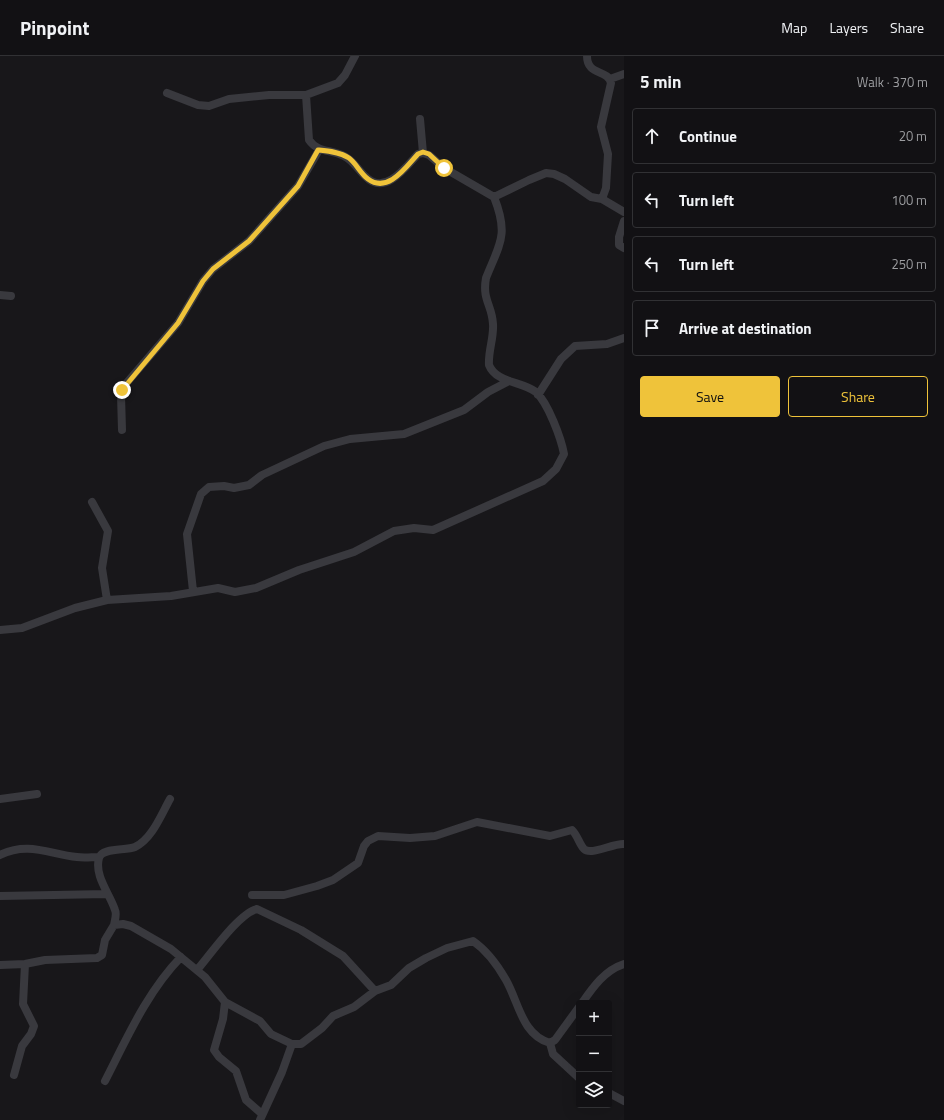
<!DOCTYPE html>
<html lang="en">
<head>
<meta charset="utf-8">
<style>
  body { margin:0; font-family:"Titillium Web",sans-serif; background:#1f1f22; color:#f1f3f6 }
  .controls { position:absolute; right:12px; bottom:12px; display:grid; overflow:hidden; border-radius:4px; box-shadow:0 4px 16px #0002 }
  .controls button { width:36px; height:36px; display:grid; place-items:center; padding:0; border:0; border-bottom:1px solid #313134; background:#121114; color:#f1f3f6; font:20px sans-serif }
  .stop { position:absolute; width:12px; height:12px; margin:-9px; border:3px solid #efc33a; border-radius:50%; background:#fff }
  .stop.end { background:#efc33a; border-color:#fff; box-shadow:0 1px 4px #0008 }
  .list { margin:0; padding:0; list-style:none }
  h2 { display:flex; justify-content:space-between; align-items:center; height:52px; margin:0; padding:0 16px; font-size:17px }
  h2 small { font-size:13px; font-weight:400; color:#9c9da0 }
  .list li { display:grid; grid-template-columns:26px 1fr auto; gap:12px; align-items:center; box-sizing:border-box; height:56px; margin:0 8px 8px; padding:0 8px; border:1px solid #313134; border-radius:4px }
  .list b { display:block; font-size:15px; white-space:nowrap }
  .list em { font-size:13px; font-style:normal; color:#9c9da0 }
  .actions { display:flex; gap:8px; padding:12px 16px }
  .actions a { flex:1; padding:9px 0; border:1px solid #efc33a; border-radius:4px; text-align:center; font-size:14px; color:#efc33a }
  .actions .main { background:#efc33a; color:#111 }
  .icon { flex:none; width:22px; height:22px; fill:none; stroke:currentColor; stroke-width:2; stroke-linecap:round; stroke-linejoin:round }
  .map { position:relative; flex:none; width:624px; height:1064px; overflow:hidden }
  header { display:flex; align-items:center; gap:24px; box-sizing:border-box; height:56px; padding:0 20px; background:#121114; border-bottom:1px solid #313134 }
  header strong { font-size:19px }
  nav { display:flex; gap:22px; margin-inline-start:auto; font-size:14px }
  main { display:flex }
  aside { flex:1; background:#121114 }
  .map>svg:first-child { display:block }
</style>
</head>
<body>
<header>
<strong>Pinpoint</strong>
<nav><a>Map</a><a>Layers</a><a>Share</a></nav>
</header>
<main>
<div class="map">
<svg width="624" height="1064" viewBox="0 0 624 1064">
  <rect width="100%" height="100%" fill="#18171a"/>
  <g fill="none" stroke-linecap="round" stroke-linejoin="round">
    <path stroke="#39393e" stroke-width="8" d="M587 0C587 20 608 13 611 27L601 71 608 98 606 132 602 143
      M610 23 624 18
      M167 37 198 49 209 50 229 43 269 39H306L338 27 345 19 355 0
      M420 63 423 97
      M494 141 529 124 546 117 554 118 565 123 591 141 602 143 624 156
      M624 165 619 181V189L624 192
      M0 239 11 240
      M538 339 561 303 575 290 607 288 624 282
      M122 374 121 339 124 330 178 267 203 225 213 213 249 185 298 130 319 94
      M92 446 108 475 102 512 107 544 171 540 218 532 235 536 256 532 299 514 354 496 394 475 414 472 433 474 543 425 556 413 564 398C561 382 548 347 536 336 522 325 496 327 489 309 488 295 494 282 493 268 492 249 482 244 486 222 500 187 509 179 494 141L444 112 429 99 423 97 418 98C406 111 385 140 366 121 358 114 353 104 344 100 331 93 318 97 309 84L306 39
      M193 535 187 478 201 438 209 431 224 430 234 432 249 429 262 419 324 390 350 383 404 378 464 354 488 336 509 325
      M0 574 22 572 75 552 107 544
      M0 743 37 738
      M0 799C28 785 49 798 77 801 84 802 92 801 99 801
      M252 839H284L317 830 333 824 358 807 364 790 368 785 378 780 410 782 435 780 477 766 550 780 572 774C578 780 579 788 584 793 591 800 613 787 624 788
      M0 840 107 838
      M114 869C115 864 117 858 115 854 110 838 94 820 99 802 102 791 126 795 135 791 152 783 161 759 170 743
      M0 909 25 908 45 904 97 902 102 899 105 884 114 869 123 868 131 870 171 893 205 921 225 946 260 965 271 978 292 988H301L322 972 333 960 354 951 375 935 391 929 409 912 426 902 447 892 473 885C486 894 498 910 506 924 519 947 522 979 550 987L555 984 579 951
      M197 914C210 899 239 857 257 853L301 874 343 900 375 935
      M225 946 223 963 214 994 219 1001 236 1015 246 1044 262 1058
      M582 947C593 931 605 914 624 908
      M550 987 553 998 579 1022
      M14 1019 22 990 31 978 34 970 23 948 25 908
      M105 1025C127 982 147 936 181 901
      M609 1037 624 1045
      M260 1064 282 1016 292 988"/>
  </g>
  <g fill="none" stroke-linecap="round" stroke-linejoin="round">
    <path stroke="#efc33a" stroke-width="5" d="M122 334 178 267 203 225 213 213 249 185 298 130 318 94C328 95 340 96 349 102 356 107 360 117 368 123 388 138 406 111 418 98L423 96 429 98 444 112"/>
  </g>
</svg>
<div class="controls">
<button>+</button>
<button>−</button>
<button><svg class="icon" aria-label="layers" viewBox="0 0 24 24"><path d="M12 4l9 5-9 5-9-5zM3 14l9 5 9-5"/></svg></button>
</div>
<div class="stop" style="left:444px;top:112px"></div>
<div class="stop end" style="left:122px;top:334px"></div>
</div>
<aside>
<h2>5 min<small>Walk · 370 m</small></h2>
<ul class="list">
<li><svg class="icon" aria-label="ahead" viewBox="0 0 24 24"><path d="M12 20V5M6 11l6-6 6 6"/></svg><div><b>Continue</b></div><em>20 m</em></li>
<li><svg class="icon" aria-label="left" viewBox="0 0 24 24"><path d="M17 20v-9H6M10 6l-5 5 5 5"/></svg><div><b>Turn left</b></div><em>100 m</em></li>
<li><svg class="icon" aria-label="left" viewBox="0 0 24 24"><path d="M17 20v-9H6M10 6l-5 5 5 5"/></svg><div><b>Turn left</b></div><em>250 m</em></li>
<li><svg class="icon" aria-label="arrive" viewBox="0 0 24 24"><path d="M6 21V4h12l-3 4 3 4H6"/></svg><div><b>Arrive at destination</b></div></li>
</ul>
<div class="actions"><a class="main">Save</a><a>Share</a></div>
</aside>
</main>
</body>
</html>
